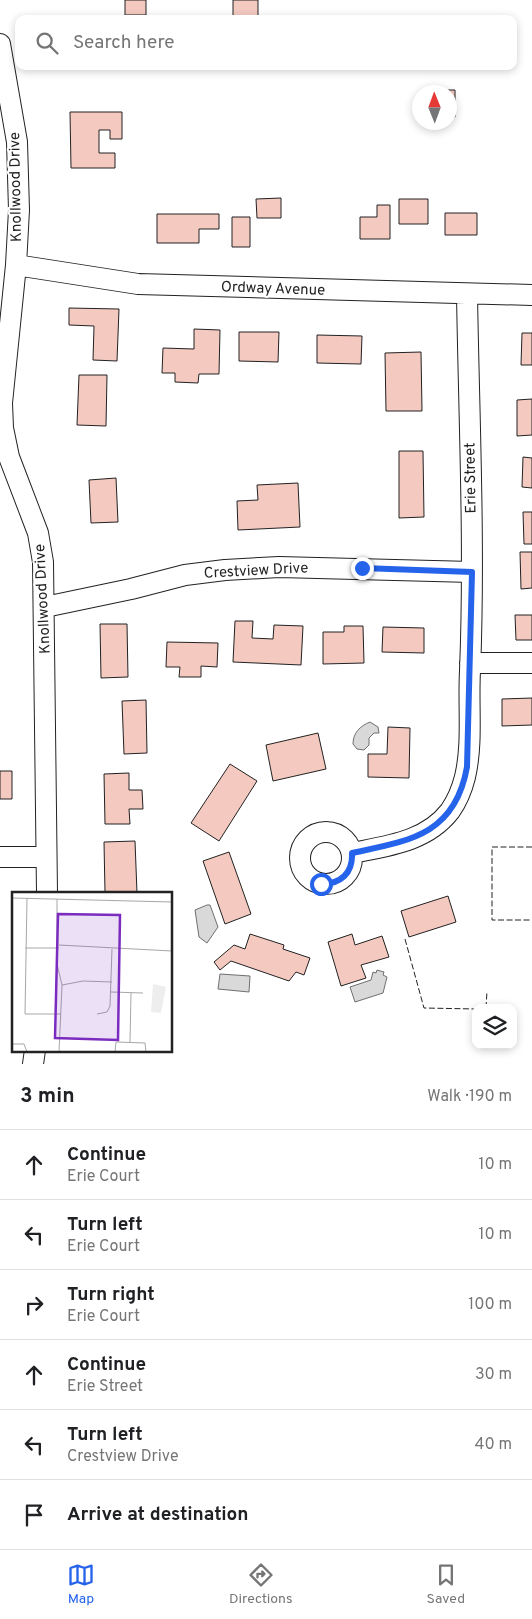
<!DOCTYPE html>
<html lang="en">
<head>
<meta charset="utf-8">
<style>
  body { margin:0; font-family:Overpass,sans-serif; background:#f6f6f6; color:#202124 }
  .controls { position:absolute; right:15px; bottom:15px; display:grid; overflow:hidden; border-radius:10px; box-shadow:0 2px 8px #0003 }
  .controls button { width:45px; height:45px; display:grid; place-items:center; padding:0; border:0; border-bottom:1px solid #e0e0e0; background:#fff; color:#202124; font:25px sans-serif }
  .compass { position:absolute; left:412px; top:85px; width:45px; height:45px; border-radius:50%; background:#fff; box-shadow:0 2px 8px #0003; rotate:359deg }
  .stop { position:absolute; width:15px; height:15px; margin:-11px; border:4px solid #2563eb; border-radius:50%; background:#fff }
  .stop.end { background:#2563eb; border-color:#fff; box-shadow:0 1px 5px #0008 }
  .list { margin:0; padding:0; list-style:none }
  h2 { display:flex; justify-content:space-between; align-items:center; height:65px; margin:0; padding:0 20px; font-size:21px }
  h2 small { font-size:16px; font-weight:400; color:#757577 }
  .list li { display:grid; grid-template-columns:32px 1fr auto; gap:15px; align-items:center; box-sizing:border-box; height:70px; padding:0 20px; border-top:1px solid #e0e0e0 }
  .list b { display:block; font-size:19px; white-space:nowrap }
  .list p { margin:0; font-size:16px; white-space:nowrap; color:#757577 }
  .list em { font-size:16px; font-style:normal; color:#757577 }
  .icon { flex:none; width:28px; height:28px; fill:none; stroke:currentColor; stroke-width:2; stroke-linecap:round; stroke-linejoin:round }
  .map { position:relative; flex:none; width:532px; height:1064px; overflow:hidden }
  .search { position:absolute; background:#fff; box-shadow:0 2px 8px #0003; left:15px; right:15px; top:15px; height:55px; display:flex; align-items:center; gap:12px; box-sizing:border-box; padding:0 18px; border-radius:10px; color:#757577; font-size:19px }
  .sheet { height:485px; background:#fff }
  nav { display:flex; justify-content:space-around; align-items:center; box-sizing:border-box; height:70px; border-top:1px solid #e0e0e0; background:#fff; font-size:14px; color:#757577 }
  nav a { display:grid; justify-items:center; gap:2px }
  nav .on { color:#2563eb }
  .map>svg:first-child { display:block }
</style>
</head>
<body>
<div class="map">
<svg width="532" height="1064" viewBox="0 0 532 1064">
  <rect width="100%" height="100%" fill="#fff"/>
  <path fill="#d9d9d9" stroke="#6f6f6f" d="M370 722 378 727 379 733H374L369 738V745L364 750 357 749 353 744C353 733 360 726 370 722Z
    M207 905H210L218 927 207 943 199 937 195 910Z
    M377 970 384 972 383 975 387 977 383 993 355 1002 350 987 371 980 373 972 376 973Z
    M220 974 250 976 249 992 218 989Z"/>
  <path fill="#f3c9c0" stroke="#222" d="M125 0H146V15H125Z
    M233 0H258V19H233Z
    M431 90H455V117H450V92H431Z
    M70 112H122V139H110V130H99V153H115V168H71Z
    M281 198V218H257L256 199Z
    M399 199H428V224H399Z
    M377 205H390V239H360V217H377Z
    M445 213H477V235H445Z
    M157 214H219V229H199V243H157Z
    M232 217H250V247H232Z
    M69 308 119 309 117 361 93 360 94 326 69 325Z
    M194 329 220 330 219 374H199L198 383 175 382V373H162L163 348 194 349Z
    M239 332H279L278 362 239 361Z
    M522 333H532V365H521Z
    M317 335 362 336 361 364 317 363Z
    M421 352 422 411H386L385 353Z
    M79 375H107L106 426 77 425Z
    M532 399V435L517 436V400Z
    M399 451H423L424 517 399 518Z
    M523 457 532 458V488L522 487Z
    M116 478 118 522 91 523 89 480Z
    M298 483 300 527 238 530 237 501 258 500 257 485Z
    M523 512H532V544H524Z
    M520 552H532V588L521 589Z
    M515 615H532V640H516Z
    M235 621H253L252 638 273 639 274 625 303 626 301 665 233 662Z
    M100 624H127L128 677 101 678Z
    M344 626H363L364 663 323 664V632H344Z
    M383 627 424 628V653L382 652Z
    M167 642 218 643 217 667 201 666V677H179L180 667H166Z
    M532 698V725L502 726V699Z
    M146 700 147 753 124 754 122 701Z
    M388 727 410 728 409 778 368 777V754H387Z
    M318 733 326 769 273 781 266 745Z
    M230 764 257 781 219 841 191 823Z
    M0 771H12V799H0Z
    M129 773V790H142L143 809H129L130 824H105L104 774Z
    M135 841 137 893H105L104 842Z
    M229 852 251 914 225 924 203 861Z
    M448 896 456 922 409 937 401 911Z
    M250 934 284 945 283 949 310 958 304 975 296 972 289 981 231 961 220 970 214 962 234 945 245 949Z
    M352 934 355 945 382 936 389 957 361 965 366 978 341 986 328 942Z"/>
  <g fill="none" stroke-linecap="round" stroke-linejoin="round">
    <g stroke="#222" stroke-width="22">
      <path id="minor" d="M0 44 17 142 19 210 16 265 2 403 3 428 9 457 38 533 43 562 47 893
        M16 265 138 284 532 295
        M45 607 131 589 185 575 225 570 279 567 472 572
        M470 663H532
        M300 858a26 26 0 1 1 52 0a26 26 0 1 1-52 0Z
        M352 853C387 846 426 842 450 811 457 801 462 789 465 777 473 743 468 706 470 671 475 546 469 419 467 294
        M0 857H46
        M33 1064 35 1050"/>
    </g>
    <use href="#minor" stroke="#fff" stroke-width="20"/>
    <path stroke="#222" stroke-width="1" stroke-dasharray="6 2.5" stroke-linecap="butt" d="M532 847H492V920H532
      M405 939 424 1008 476 1009
      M486 1008 487 991"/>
  </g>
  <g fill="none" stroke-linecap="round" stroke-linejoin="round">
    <path stroke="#2563eb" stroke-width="6" d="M321 884C341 884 353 873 352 853 409 841 455 835 467 767L472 572 362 568"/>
  </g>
  <g text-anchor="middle" stroke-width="4" stroke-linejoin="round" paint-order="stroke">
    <g font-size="15" fill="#222" stroke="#fff">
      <text transform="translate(15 187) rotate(-91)" y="5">Knollwood Drive</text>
      <text transform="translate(273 288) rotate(2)" y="5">Ordway Avenue</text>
      <text transform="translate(470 478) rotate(-91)" y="5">Erie Street</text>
      <text transform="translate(256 570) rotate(-3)" y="5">Crestview Drive</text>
      <text transform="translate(42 599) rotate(-93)" y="5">Knollwood Drive</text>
    </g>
  </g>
  <g transform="translate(12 892)">
    <rect width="160" height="160" fill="#fff"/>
    <path d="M141 92 154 95 149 121 139 120Z" fill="#eee"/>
    <path fill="none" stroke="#a7a7a7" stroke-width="1" d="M0 6 160 10M15 6 13 122H49M45 7V72L50 93 47 160M47 53 160 59M13 56H47M50 93 71 89 100 90M99 100 131 101M85 122 95 120 98 114 100 57M118 150 119 101M0 152H12L15 160M103 160 104 150 133 151 134 160"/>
    <path fill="#7b2cbf" fill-opacity="0.15" stroke="#7b2cbf" stroke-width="2.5" d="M46 22 108 23 106 148 43 146Z"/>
    <rect width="160" height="160" fill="none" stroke="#222" stroke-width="2.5"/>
  </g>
</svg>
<div class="controls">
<button><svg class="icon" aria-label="layers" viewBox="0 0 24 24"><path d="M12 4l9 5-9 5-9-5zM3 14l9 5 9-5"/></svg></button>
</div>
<svg class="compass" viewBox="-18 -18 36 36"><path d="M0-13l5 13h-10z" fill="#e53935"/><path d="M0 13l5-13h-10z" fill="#757577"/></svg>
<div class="stop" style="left:321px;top:884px"></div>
<div class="stop end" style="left:362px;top:568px"></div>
<div class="search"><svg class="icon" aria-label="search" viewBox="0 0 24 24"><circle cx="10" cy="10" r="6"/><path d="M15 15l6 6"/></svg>Search here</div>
</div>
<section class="sheet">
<h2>3 min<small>Walk · 190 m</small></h2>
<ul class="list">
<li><svg class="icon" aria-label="ahead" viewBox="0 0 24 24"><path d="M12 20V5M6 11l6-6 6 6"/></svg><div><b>Continue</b><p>Erie Court</p></div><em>10 m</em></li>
<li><svg class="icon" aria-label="left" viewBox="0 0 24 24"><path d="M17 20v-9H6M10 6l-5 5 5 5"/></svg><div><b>Turn left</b><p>Erie Court</p></div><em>10 m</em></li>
<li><svg class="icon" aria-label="right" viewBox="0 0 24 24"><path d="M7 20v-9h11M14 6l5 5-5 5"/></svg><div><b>Turn right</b><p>Erie Court</p></div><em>100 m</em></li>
<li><svg class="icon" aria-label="ahead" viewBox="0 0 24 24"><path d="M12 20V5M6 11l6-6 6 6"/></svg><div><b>Continue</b><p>Erie Street</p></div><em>30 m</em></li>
<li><svg class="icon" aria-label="left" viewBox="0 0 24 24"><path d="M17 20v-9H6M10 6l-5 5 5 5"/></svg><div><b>Turn left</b><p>Crestview Drive</p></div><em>40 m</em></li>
<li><svg class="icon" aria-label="arrive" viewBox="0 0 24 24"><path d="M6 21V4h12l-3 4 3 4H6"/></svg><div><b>Arrive at destination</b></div></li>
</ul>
</section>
<nav>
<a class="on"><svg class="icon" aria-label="map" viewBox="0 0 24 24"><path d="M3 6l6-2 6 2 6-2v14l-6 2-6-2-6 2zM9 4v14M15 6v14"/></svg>Map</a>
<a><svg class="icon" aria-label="directions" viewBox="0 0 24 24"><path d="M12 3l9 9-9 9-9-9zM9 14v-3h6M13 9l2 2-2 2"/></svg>Directions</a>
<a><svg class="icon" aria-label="saved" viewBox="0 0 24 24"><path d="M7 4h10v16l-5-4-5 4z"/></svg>Saved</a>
</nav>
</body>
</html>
